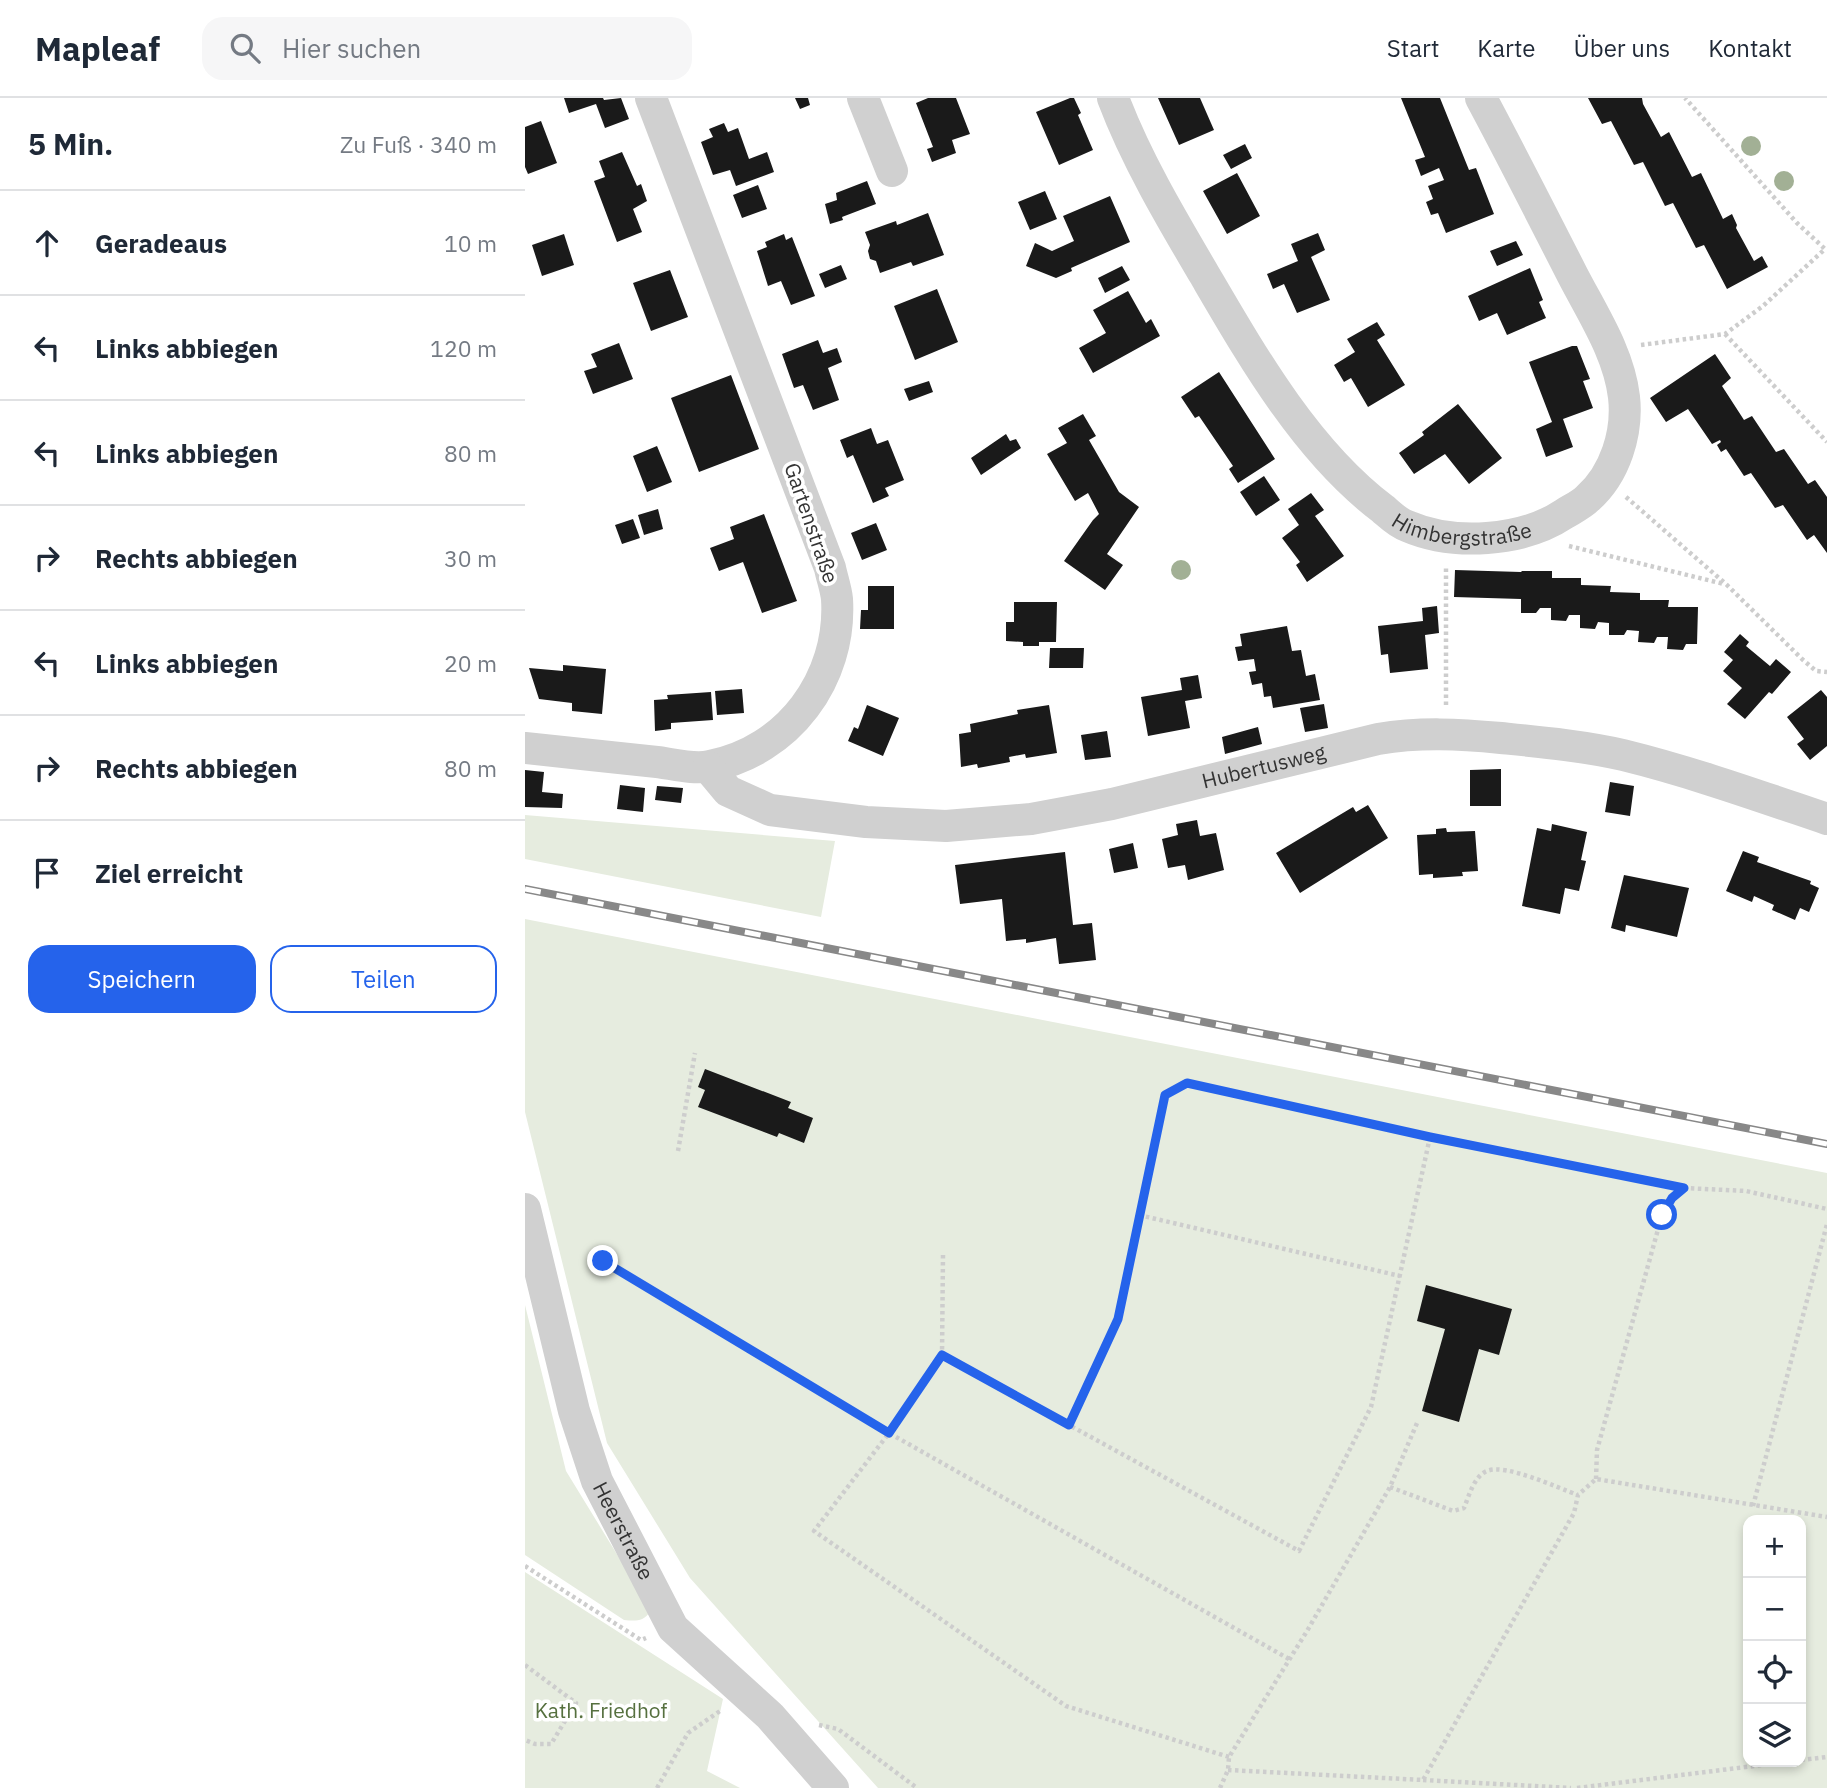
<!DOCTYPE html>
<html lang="de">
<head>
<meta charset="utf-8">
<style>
  body { margin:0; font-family:"IBM Plex Sans",sans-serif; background:#f6f6f7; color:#1f2937 }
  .controls { position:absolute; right:21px; bottom:21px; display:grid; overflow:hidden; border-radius:14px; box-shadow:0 4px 10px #0003 }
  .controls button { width:63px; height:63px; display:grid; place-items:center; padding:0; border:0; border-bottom:2px solid #e0e1e3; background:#fff; color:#1f2937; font:35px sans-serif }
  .stop { position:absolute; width:21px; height:21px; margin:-16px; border:5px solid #2563eb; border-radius:50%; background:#fff }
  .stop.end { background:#2563eb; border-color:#fff; box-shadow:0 2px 7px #0008 }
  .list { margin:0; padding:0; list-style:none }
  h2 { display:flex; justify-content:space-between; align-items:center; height:91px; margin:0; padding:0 28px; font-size:30px }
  h2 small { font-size:23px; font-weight:400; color:#747a83 }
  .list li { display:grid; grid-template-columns:46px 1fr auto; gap:21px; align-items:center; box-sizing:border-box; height:105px; padding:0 28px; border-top:2px solid #e0e1e3 }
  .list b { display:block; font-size:26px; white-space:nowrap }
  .list em { font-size:23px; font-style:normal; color:#747a83 }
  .actions { display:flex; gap:14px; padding:21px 28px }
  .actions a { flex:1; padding:16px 0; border:2px solid #2563eb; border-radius:21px; text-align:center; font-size:24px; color:#2563eb }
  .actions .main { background:#2563eb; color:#fff }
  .icon { flex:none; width:38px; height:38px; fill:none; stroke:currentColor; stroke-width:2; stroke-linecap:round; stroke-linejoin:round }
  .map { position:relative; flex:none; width:1302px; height:1690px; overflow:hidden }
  header { display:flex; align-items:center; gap:42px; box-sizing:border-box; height:98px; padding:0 35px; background:#fff; border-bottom:2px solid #e0e1e3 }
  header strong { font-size:33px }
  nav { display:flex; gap:38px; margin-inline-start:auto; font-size:24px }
  .search { width:490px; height:63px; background:#f6f6f7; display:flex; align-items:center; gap:18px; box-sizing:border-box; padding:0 24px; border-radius:21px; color:#747a83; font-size:26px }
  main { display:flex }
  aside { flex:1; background:#fff }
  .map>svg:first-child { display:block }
</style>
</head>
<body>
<header>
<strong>Mapleaf</strong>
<div class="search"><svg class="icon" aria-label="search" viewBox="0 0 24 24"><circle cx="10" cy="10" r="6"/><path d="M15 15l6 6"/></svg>Hier suchen</div>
<nav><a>Start</a><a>Karte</a><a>Über uns</a><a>Kontakt</a></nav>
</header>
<main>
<aside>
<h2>5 Min.<small>Zu Fuß · 340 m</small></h2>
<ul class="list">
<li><svg class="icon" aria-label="ahead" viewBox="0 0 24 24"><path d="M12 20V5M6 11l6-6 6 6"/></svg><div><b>Geradeaus</b></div><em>10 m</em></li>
<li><svg class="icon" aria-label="left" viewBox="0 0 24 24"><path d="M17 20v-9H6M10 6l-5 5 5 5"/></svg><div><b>Links abbiegen</b></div><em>120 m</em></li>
<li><svg class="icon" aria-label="left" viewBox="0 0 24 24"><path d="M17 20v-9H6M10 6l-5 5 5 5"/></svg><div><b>Links abbiegen</b></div><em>80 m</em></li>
<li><svg class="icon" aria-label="right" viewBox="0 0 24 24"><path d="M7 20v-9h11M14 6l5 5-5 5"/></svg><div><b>Rechts abbiegen</b></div><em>30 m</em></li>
<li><svg class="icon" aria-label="left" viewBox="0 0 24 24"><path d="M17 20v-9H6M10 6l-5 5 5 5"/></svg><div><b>Links abbiegen</b></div><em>20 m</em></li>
<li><svg class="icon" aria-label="right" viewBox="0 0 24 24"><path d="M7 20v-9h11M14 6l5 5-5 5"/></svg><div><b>Rechts abbiegen</b></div><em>80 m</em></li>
<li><svg class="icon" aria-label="arrive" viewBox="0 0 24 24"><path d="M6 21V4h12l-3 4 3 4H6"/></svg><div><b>Ziel erreicht</b></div></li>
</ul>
<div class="actions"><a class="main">Speichern</a><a>Teilen</a></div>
</aside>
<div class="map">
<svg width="1302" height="1690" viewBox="0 0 1302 1690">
  <rect width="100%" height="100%" fill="#fff"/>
  <path fill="#e6ecdf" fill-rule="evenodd" d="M0 717 310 743 296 819 0 761Z
    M0 821 1302 1075V1690H353L165 1480 82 1345 0 1014ZM1223 1422H1276V1664H1223Z
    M0 1207 41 1373 123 1507 125 1514C118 1524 110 1523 99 1522L0 1457Z
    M0 1474 198 1601 182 1673 215 1690H0Z"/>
  <path fill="#1a1a1a" d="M39 0H78L79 2 96 0 104 21 80 30 71 6 44 15Z
    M270 0H283L285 7 275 11Z
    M403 0H431L445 36 427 42 431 55 407 64 402 51 408 49 391 5Z
    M545 0H549L556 15 553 17 568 52 534 67 511 14Z
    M633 0H675L689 32 654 47Z
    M876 0H915L944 72 951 70 969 116 921 135 913 115 906 117 901 104 908 101 903 88 919 82 914 70 896 78 890 62 900 59Z
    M1063 0H1117L1118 6 1136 39 1144 34 1167 79 1176 75 1198 121 1207 116 1212 127 1211 130 1229 163 1237 158 1243 169 1202 191 1179 147 1171 150 1148 105 1140 108 1118 64 1109 67 1086 23 1077 26Z
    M16 23 32 65 3 76 0 69V29Z
    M199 25 203 34 213 30 224 61 242 54 249 74 211 88 205 72 188 77 176 44 188 39 184 31Z
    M720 46 727 60 706 71 698 57Z
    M97 54 112 88 116 86 122 103 108 111 117 134 92 144 69 83 80 79 74 63Z
    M712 75 735 118 702 136 678 93Z
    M342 83 351 106 317 119 318 122 305 126 300 106 312 102 311 95Z
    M233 87 242 111 217 120 208 97Z
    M520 93 532 121 505 132 493 104Z
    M585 98 605 144 546 170 547 173 531 180 501 168 510 145 527 153 549 143 538 118Z
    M403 115 419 157 388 168 386 164 355 175 351 163 345 161 343 153 345 147 340 134 371 123 372 127Z
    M793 135 800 152 786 159 805 202 772 215 759 186 748 191 742 176 773 163 766 146Z
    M39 136 49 167 17 178 7 147Z
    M259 136 261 142 267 139 290 198 266 207 256 183 243 188 232 153 242 149 240 144Z
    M991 143 998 157 972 168 965 153Z
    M316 167 322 181 300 190 294 176Z
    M597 168 605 182 580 195 573 180Z
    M1005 170 1018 202 1014 204 1021 220 982 237 972 215 954 223 943 198Z
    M145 172 163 219 126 233 108 185Z
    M412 191 433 244 390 262 369 208Z
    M603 193 621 225 626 221 635 238 568 275 554 250 581 235 568 212Z
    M852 224 860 237 852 242 880 287 843 309 826 280 819 284 809 267 830 254 822 241Z
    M293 242 298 255 312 250 317 264 303 270 314 302 288 312 278 287 269 290 257 256Z
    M94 245 108 281 68 296 59 273 72 269 66 256Z
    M1047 248H1052L1065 281 1058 283 1068 310 1038 321 1048 349 1021 359 1011 331 1027 324 1004 264Z
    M1190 256 1206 280 1197 288 1219 322 1227 318 1251 354 1259 351 1283 386 1290 382 1302 399V455L1289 437 1282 442 1258 407 1250 410 1226 375 1219 378 1201 351 1196 354 1192 347 1196 344 1195 342 1187 346 1163 311 1141 324 1125 300Z
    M694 274 750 361 713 385 704 371 708 368 674 318 670 320 656 299Z
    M206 277 234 351 174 374 146 300Z
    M404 283 408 294 384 303 379 291Z
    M933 306 977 360 944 386 920 356 889 376 874 355 899 337 897 334Z
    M558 316 571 338 564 342 594 394 614 409 582 456 598 467 580 492 539 463 568 422 574 416 563 395 550 403 522 356 542 345 533 330Z
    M346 330 352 346 363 342 379 382 360 390 364 398 348 405 328 357 322 360 315 342Z
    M481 336 485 343 491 341 496 350 456 377 446 360Z
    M132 348 147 384 122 394 108 358Z
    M739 378 755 402 731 418 715 394Z
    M786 395 799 412 790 418 819 458 782 484 771 467 775 464 757 440 774 427 763 411Z
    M133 411 138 431 119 437 113 417Z
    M239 416 272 503 237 515 218 464 194 473 185 450 209 441 205 429Z
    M108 421 115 440 97 446 90 427Z
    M351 425 362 452 337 462 326 435Z
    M930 472 996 474 997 473H1027V480H1056V487L1086 488 1085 494 1115 495V502H1144L1143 509H1173L1172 546H1161L1158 552 1142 551 1143 539H1132L1129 545 1113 544 1114 533 1102 532 1099 537H1084V525L1073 524 1070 531 1055 530V517H1044L1041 523 1026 522V510H1015L1011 515H996V501L929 499Z
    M343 488H369V531H335L336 512H343Z
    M489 504H532L531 544H514V548H498V544L481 543V524H489Z
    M912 508 914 535 900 537 903 571 865 575 863 556 856 557 853 528 898 523 897 510Z
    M762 528 767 553 776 552 781 578 790 576 795 602 748 610 746 598 739 599 737 585 727 587 724 574 731 573 729 561 713 563 710 549 717 548 715 536Z
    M1215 536 1224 544 1221 548 1245 568 1251 561 1266 574 1247 596 1244 594 1220 621 1202 606 1217 590 1198 573 1208 562 1199 554Z
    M525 550H559L558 570H524Z
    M38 567 81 571 77 616 47 613V605L14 601 4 570 38 573Z
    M673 577 677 600 660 603 665 630 623 638 616 599 657 592 655 580Z
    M217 591 219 615 192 617 190 593Z
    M1296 592 1302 599V648L1285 662 1272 646 1279 641 1262 619Z
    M186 594 188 622 146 625V631L130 633 129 602 143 601 142 597Z
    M799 606 803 630 780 634 775 610Z
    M342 607 374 620 358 658 323 643 329 629 333 631Z
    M524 607 532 655 501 660 500 656 484 659 485 664 453 670 452 666 436 669 434 636 446 634 445 626 493 616 492 612Z
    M733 629 737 646 700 656 697 639Z
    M582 633 586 659 560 662 556 637Z
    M976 671V708H945V672Z
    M0 672 19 674 17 694 38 696 37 710 0 709Z
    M1085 684 1109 688 1105 718 1080 714Z
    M95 687 120 690 118 714 92 711Z
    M132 688 158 690 156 705 130 702Z
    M843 707 863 740 775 795 751 755 828 709 831 714Z
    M672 722 675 738 691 735 699 772 663 782 660 767 643 770 637 741 653 737 651 726Z
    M1027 726 1062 734 1056 762 1061 763 1054 793 1040 790 1035 816 997 808 1012 730 1026 733Z
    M921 730 922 734 950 733 953 773 937 774 938 778 908 780V776L894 777 892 737 911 736V731Z
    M608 745 613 770 589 775 584 751Z
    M1218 753 1234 759 1232 764 1286 783 1285 786 1294 790 1284 814 1275 810 1270 822 1247 812 1249 807 1229 798 1227 804 1201 793Z
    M540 754 548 827 567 825 571 862 534 866 531 840 501 845V841L481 843 477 801 435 806 430 767Z
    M1099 777 1164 790 1152 839 1101 827 1100 834 1086 830Z
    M180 971 266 1004 263 1010 288 1020 279 1045 254 1035 252 1039 173 1009 180 992 173 989Z
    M901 1187 987 1211 974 1257 954 1251 934 1324 897 1313 920 1231 892 1223Z"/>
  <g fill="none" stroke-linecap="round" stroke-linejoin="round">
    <path stroke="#cdcdcd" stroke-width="4.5" stroke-dasharray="3.5 3.5" stroke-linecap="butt" d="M1200 236 1302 344
      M1116 247 1200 236 1238 208 1300 151 1272 125 1160 0
      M1101 399 1202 487 1277 561 1291 573 1302 574
      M1044 448 1199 486
      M921 607V468
      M905 1039 846 1309 774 1453 544 1327 593 1221 640 997 662 985 905 1039 1159 1090
      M153 1053 170 955
      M614 1117 875 1178
      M418 1157 417 1257 544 1327
      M78 1163 364 1335 417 1257
      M1071 1381 1072 1352 1137 1117 1147 1100 1159 1090 1221 1093 1302 1111
      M865 1389 928 1413 939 1410C944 1398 949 1378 962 1373 980 1365 1033 1390 1053 1397
      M1228 1408 1302 1126
      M0 1468 116 1542 121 1540
      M0 1567 51 1605 26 1646H10L0 1642
      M294 1627 313 1631 392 1690
      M704 1659 541 1608 289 1433 364 1335 764 1561
      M1276 1662 1302 1659
      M703 1672 898 1682 1049 1415 1053 1397 1071 1381 1302 1419
      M898 1682 1046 1690
      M132 1690 163 1635 195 1613
      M695 1690 703 1672 704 1659 782 1533 865 1389 892 1325
      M1052 1690 1261 1664"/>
    <g stroke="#d0d0d0" stroke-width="32">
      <path d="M338 0 367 73"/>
      <path id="s1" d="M588 0C611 61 646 120 679 176 727 258 781 353 858 411 865 417 873 425 882 428 928 448 997 444 1039 416 1047 411 1056 407 1063 400 1090 376 1103 335 1099 299 1094 255 1067 215 1047 176 1017 117 987 58 956 0"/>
      <path d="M0 650C44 655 88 659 132 664 148 666 170 672 185 668 263 653 317 581 312 501 311 491 307 480 305 470L126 0"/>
      <path id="s2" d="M183 669 203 693 245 712 341 724 421 728 506 721 587 706 853 641C895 634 934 636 976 640 1016 644 1059 648 1098 657 1167 674 1234 698 1302 721"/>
      <path id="s3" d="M0 1111 49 1313 72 1383 148 1530 245 1618 308 1690"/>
    </g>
    <g stroke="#888" stroke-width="8">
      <path id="rail" d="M0 791 1302 1046"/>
    </g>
    <use href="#rail" stroke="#fff" stroke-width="5" stroke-dasharray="16" stroke-linecap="butt"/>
  </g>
  <g fill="#a2b095">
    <circle cx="1226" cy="48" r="10"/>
    <circle cx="1259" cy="83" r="10"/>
    <circle cx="656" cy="472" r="10"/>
  </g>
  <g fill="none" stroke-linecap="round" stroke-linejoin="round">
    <path stroke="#2563eb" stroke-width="9" d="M78 1163 364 1335 417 1257 544 1327 593 1221 640 997 662 985 905 1039 1159 1090 1147 1100 1137 1117"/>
  </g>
  <g text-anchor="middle" stroke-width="7" stroke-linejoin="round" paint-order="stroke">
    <g font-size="21" fill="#333" stroke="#fff">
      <text dy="7" stroke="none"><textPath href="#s1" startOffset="581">Himbergstraße</textPath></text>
      <text transform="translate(286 425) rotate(71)" y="7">Gartenstraße</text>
      <text dy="7" stroke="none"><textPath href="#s2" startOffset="578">Hubertusweg</textPath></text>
      <text dy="7" stroke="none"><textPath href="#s3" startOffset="338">Heerstraße</textPath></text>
    </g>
    <g font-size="21" fill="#56703f" stroke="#fff">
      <text x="76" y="1620">Kath. Friedhof</text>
    </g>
  </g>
</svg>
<div class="controls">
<button>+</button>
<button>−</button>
<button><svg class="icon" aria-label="locate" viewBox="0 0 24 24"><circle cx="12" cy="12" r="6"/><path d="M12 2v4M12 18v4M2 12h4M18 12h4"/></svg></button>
<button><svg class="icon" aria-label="layers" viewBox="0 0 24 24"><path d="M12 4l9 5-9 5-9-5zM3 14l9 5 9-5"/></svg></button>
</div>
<div class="stop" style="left:1137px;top:1117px"></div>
<div class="stop end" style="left:78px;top:1163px"></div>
</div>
</main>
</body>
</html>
